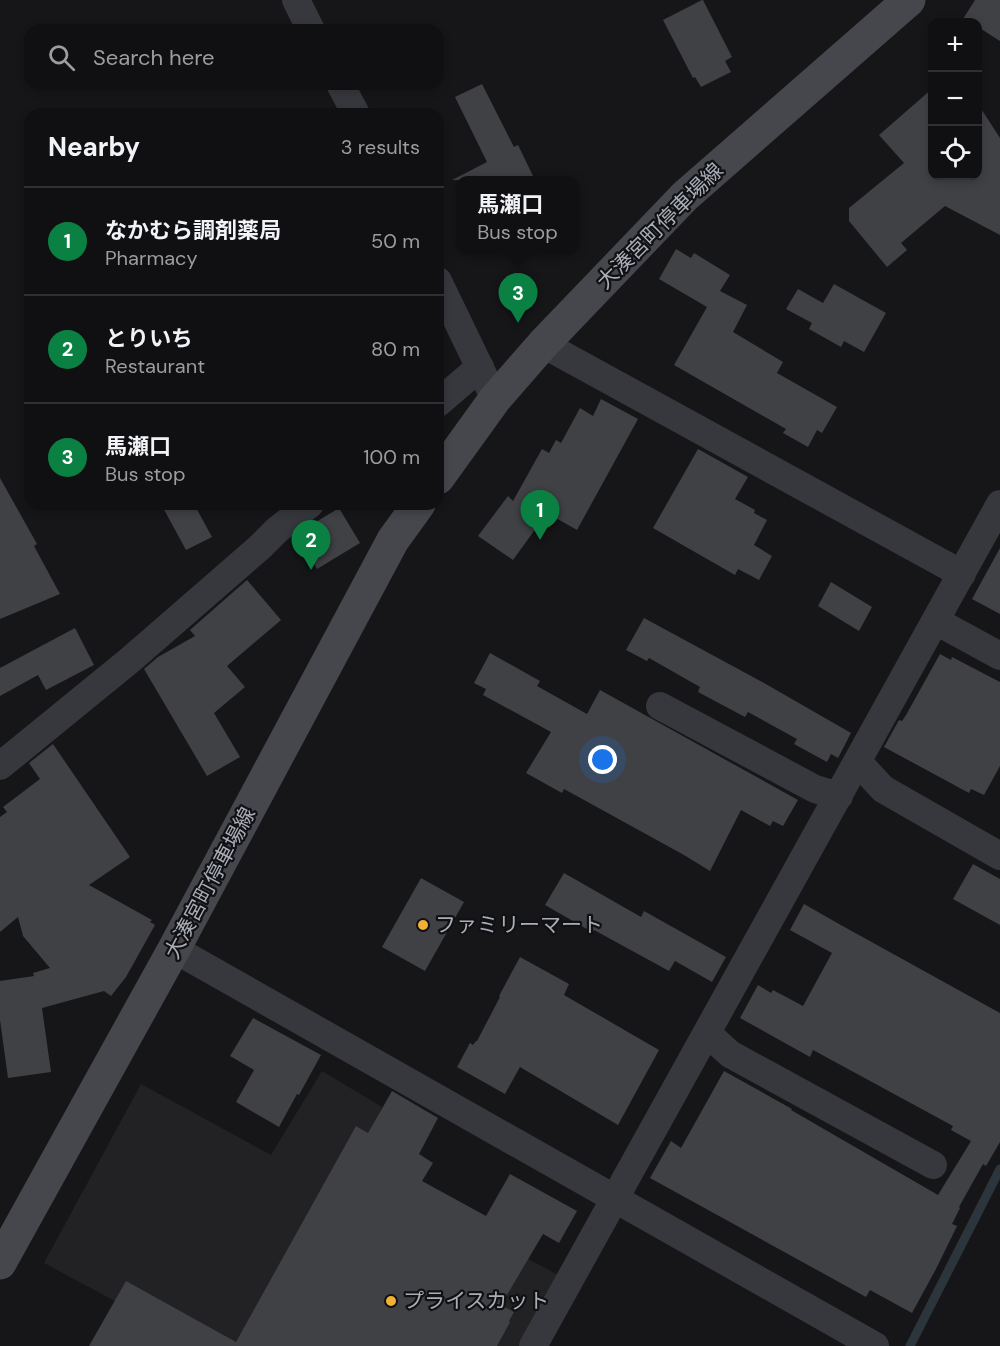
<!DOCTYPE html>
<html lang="en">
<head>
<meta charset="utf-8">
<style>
  body { margin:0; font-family:"DM Sans","Noto Sans JP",sans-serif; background:#19191b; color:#f1f3f6 }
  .controls { position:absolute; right:18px; top:18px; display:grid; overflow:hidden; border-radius:12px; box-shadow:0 3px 9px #0003 }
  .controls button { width:54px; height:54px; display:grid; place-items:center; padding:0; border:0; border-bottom:2px solid #303032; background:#101012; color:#f1f3f6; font:30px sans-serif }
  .you { position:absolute; left:603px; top:760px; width:21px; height:21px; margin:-15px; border:4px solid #fff; border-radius:50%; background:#1a73e8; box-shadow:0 0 0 9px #1a73e833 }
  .badge { display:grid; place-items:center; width:39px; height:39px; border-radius:50%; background:#0b8043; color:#fff; font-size:20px; font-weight:700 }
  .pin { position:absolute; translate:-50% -50px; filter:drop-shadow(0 2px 3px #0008) }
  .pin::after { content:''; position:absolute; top:32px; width:21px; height:18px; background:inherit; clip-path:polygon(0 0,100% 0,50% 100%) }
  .popup { position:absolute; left:456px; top:176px; width:123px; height:78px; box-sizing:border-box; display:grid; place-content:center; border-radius:12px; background:#101012; filter:drop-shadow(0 2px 4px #0005); font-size:20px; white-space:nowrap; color:#9c9d9f }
  .popup b { font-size:22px; color:#f1f3f6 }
  .popup::after { content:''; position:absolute; left:50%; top:100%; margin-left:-12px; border:12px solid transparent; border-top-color:#101012 }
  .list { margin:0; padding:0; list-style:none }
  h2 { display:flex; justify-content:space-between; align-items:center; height:78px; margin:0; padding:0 24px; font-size:26px }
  h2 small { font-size:20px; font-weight:400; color:#9c9d9f }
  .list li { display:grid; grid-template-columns:39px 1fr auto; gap:18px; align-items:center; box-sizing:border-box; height:108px; padding:0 24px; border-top:2px solid #303032 }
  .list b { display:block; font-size:22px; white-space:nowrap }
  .list p { margin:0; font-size:20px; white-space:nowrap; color:#9c9d9f }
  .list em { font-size:20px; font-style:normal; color:#9c9d9f }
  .icon { flex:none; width:33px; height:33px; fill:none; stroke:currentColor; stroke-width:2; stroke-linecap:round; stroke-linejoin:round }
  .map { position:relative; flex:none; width:1000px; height:1346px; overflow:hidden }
  .search { position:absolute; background:#101012; box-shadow:0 3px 9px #0003; left:24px; top:24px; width:420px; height:66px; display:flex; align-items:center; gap:15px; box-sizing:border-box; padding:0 21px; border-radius:18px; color:#9c9d9f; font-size:22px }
  .panel { position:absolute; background:#101012; box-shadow:0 3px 9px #0003; left:24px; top:108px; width:420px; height:402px; border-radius:18px }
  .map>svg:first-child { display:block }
</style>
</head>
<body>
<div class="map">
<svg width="1000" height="1346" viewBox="0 0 1000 1346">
  <rect width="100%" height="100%" fill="#161618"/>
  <path fill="#222225" d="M322 1071 382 1107 354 1167 564 1278 526 1346H199L44 1263 141 1084 271 1155Z"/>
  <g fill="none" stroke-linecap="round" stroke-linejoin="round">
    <path stroke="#2c353c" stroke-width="9" d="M910 1346 1000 1169"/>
  </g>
  <path fill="#404145" d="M702 0H703L732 57 725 61 731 72 701 87 695 77 693 78 663 20Z
    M975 0H1000V41L978 27V22H970L963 19Z
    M482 84 514 147 518 145 535 180H452L487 162 455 97Z
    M933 88V176H978V104L1000 138V235L945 206 901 243 907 250 887 267 849 221V208L904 163 879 135Z
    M676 249 691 258 694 253 730 275 720 291 747 305 733 332 783 362 777 373 837 407 822 433 817 430 808 447 783 433 786 429 674 365 707 307 659 279Z
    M834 284 886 313 864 352 844 341 841 347 809 329 812 323 786 309 798 289 823 303Z
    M601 399 638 419 577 530 547 513 513 560 478 536 508 496 513 501 542 449 549 453 556 440 561 443 580 408 593 416Z
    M698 449 748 477 735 499 755 510 754 513 767 520 754 545 772 556 759 580 738 569 735 575 653 528Z
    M0 478 37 544 34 546 60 594 0 619Z
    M161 504H194L212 537 186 550Z
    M339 508 360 543 317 569 297 535 306 528Z
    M1000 548V614L972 599Z
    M247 580 281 620 227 666 245 687 214 713 240 757 207 776 144 669 158 657 195 636 190 630Z
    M831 582 872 607 859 631 818 606Z
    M644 618 764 683 851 733 838 758 831 754 827 762 794 744 797 739 748 712 745 717 698 692 700 687 649 658 647 661 626 650Z
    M75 628 94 665 46 690 38 675 0 696V668Z
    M490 653 540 681 537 686 587 714 600 690 798 800 783 826 773 821 770 826 741 810 710 871 684 855 564 789 562 793 526 773 551 732 483 695 486 689 474 683Z
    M940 654 951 660 952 657 1000 682V766L984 795 971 789 969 793 884 747 899 720 902 721 906 715Z
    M53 744 130 857 89 885 152 920 150 922 155 925 126 977 111 996 104 991 42 1008 51 1072 8 1078 0 1020V981L34 976 33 973 50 968 23 936 18 917 0 932V817L7 812 3 807 40 779 29 763Z
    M973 864 1000 879V925L953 899Z
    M564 873 641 917 644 911 726 957 712 982 675 961 669 971 594 930 592 932 545 905Z
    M421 878 464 902 425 971 382 947Z
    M804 904 839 924 1000 1013V1142L986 1166 983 1164 959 1207 960 1208 952 1224 957 1226 936 1269 912 1313 870 1290 866 1297 650 1178 671 1141 681 1148 724 1071 792 1109 791 1110 938 1195 971 1141 951 1130 953 1126 813 1050 810 1057 740 1018 758 985 771 993 773 990 803 1006 832 953 790 930Z
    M520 957 569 984 564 995 659 1050 618 1125 520 1067 505 1094 457 1067 470 1043 473 1045 476 1041H477L500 997 499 996Z
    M253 1018 321 1055 299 1095 297 1094 279 1127 236 1102 254 1070 230 1056Z
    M392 1091 438 1118 419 1154 433 1163 422 1181 486 1216 510 1174 577 1211 559 1243 543 1234 501 1305 514 1312 509 1321 510 1322 497 1346H89L126 1281 236 1342 356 1126 368 1133Z"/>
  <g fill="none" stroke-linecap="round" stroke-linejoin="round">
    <path stroke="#37383d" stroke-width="28" d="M296 0 311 30
      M340 84 356 114
      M438 281 495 399
      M543 344 962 574
      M438 403 480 367
      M936 621 1000 656
      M660 706 815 789 839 796
      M858 762 883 789 1000 856
      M0 766 130 660 260 547 277 530 310 504
      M174 949 875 1346
      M707 1033 730 1054 933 1165
      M533 1346 1000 504"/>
    <path stroke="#45474d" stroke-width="33" d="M438 478 495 399 543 344 685 196 909 0
      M0 1263 174 949 393 540 419 504"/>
  </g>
  <g fill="#f2b134" stroke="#111113" stroke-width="2">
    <circle cx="423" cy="925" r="6"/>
    <circle cx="391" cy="1301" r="6"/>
  </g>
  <g text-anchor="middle" stroke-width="4.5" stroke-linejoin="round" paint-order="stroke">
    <g font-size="21" fill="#a8adb8" stroke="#111113">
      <text transform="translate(660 226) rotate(-45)" y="7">大湊宮町停車場線</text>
      <text transform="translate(210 883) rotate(-62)" y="7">大湊宮町停車場線</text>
    </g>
    <g font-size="21" fill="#a8adb8" stroke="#111113" text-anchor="start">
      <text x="435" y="932">ファミリーマート</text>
      <text x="403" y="1308">プライスカット</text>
    </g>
  </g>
</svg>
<div class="controls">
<button>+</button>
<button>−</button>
<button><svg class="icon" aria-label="locate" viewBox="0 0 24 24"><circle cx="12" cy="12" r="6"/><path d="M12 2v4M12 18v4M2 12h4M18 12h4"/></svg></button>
</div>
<div class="you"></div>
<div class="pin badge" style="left:540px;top:540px">1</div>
<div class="pin badge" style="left:311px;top:570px">2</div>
<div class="pin badge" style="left:518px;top:323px">3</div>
<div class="popup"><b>馬瀬口</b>Bus stop</div>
<div class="search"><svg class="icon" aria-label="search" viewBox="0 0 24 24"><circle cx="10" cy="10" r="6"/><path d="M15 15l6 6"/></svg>Search here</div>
<section class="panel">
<h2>Nearby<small>3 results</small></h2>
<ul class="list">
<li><span class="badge">1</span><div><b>なかむら調剤薬局</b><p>Pharmacy</p></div><em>50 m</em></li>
<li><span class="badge">2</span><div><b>とりいち</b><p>Restaurant</p></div><em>80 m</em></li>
<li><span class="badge">3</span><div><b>馬瀬口</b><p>Bus stop</p></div><em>100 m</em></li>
</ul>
</section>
</div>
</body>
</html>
